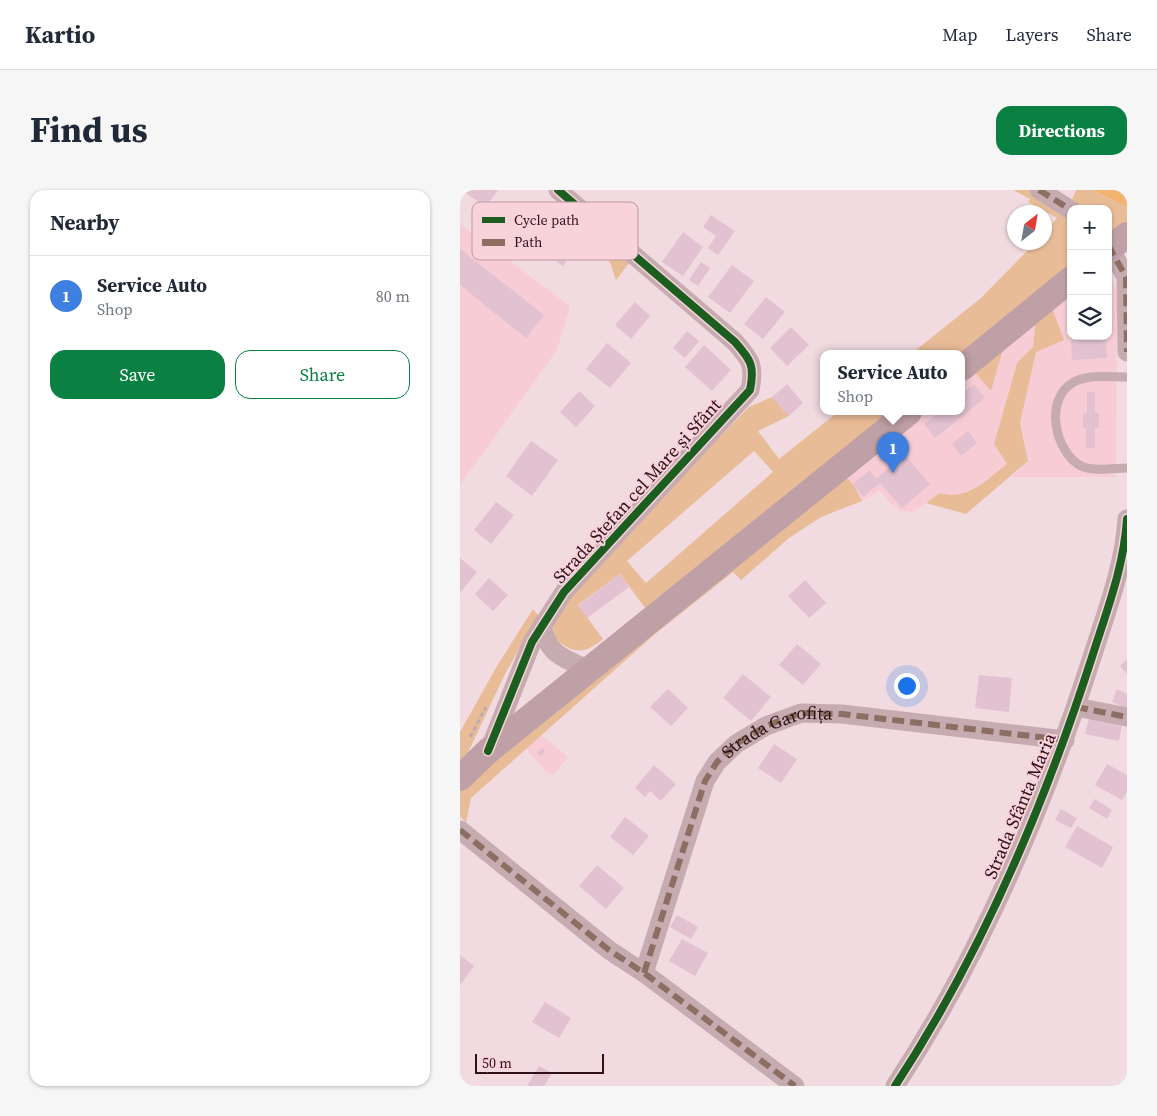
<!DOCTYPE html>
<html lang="en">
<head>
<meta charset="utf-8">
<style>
  body { margin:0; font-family:"Source Serif 4",serif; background:#f6f6f7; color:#1f2937 }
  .controls { position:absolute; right:15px; top:15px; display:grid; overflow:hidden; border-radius:10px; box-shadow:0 1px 4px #0004 }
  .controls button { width:45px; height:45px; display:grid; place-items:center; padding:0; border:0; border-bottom:1px solid #e0e1e3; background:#fff; color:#1f2937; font:25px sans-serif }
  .compass { position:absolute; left:547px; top:15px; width:45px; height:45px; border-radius:50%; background:#fff; box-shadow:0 1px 4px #0004; rotate:31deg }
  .scale { position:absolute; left:15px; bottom:12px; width:129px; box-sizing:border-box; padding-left:5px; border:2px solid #311119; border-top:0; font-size:14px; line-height:18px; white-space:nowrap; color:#311119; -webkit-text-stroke:4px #f9d3da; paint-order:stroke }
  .you { position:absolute; left:446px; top:495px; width:18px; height:18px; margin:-12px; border:4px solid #fff; border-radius:50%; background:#1a73e8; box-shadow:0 0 0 8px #1a73e833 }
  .badge { display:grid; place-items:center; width:32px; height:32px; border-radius:50%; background:#0b8043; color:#fff; font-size:16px; font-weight:700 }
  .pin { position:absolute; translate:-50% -41px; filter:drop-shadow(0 1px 2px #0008) }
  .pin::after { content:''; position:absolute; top:26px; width:18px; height:15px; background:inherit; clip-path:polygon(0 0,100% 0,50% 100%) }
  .popup { position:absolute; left:360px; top:160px; width:145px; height:65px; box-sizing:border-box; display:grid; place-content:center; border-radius:10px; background:#fff; filter:drop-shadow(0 1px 4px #0005); font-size:16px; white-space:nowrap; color:#747a83 }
  .popup b { font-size:19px; color:#1f2937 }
  .popup::after { content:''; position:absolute; left:50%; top:100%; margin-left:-10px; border:10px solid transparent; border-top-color:#fff }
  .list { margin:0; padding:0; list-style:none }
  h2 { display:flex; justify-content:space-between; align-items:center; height:65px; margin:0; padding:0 20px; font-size:21px }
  h2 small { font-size:16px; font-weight:400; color:#747a83 }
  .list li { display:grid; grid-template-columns:32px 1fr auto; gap:15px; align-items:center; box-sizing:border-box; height:80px; padding:0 20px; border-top:1px solid #e0e1e3 }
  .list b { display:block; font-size:19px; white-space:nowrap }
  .list p { margin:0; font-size:16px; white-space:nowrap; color:#747a83 }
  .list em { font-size:16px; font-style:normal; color:#747a83 }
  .actions { display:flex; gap:10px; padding:15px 20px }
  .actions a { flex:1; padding:11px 0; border:1px solid #0b8043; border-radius:15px; text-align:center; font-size:18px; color:#0b8043 }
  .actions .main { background:#0b8043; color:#fff }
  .icon { flex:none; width:28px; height:28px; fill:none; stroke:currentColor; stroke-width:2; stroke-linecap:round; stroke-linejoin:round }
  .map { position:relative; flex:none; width:667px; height:896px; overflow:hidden; border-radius:15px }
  header { display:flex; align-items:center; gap:30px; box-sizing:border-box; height:70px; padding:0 25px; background:#fff; border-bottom:1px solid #e0e1e3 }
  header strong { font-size:24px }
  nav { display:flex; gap:28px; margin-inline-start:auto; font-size:18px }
  .intro { display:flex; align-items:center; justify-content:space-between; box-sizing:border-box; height:120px; padding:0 30px }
  h1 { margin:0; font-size:35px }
  .button { padding:12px 22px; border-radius:15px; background:#0b8043; color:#fff; font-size:18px; font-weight:700 }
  main { display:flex; gap:30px; padding:0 30px }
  aside { flex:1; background:#fff; border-radius:15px; box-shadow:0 1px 4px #0004 }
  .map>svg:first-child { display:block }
</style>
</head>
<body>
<header>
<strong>Kartio</strong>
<nav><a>Map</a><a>Layers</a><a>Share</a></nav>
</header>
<div class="intro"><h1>Find us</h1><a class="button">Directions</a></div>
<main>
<aside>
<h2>Nearby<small></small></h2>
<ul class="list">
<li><span class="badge" style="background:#3f7fe0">1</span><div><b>Service Auto</b><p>Shop</p></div><em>80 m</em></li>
</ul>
<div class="actions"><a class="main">Save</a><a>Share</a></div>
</aside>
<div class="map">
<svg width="667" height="896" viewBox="0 0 667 896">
  <rect width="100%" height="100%" fill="#f1dbe0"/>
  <path fill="#f7ccd4" d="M0 34 110 116 97 160 0 295Z
    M648 80 657 103 656 287H551L568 271 560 233 576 162 591 116 611 100V146H648Z
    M576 128 573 157 557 173 534 254 547 274 506 305 492 307 480 303 453 322 440 321 431 314 420 300 402 311 393 294 382 283 459 222H502V187Z
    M81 545 108 567 93 585 86 582 66 558Z"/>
  <path fill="#e9bc98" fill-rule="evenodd" d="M553 0H571L611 27V74L501 164H451L521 108 575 53 584 52 585 42 597 28 568 12 570 9Z
    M616 0H632L667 17V33L652 43 648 40V19H620L611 12Z
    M145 52 170 72 156 90 150 72 137 64Z
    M591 116 604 150 576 162 560 233 568 271 506 324 466 313 480 303C509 311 525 290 547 274L534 254 557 173 573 157 576 128Z
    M545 152 531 201 512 179Z
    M312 207 329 226 298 241 319 269 378 222H432L185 418 160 384 118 415 143 449C124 465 113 464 94 448L93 436 102 415 217 290 289 217ZM294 261 313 282 186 393 167 371Z
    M382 283 393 294 402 311 361 327 329 348 281 390 273 382 195 444 11 608 6 633 0 626V601Z
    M73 419 78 425 45 484 4 571 0 575V542L37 476Z"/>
  <path fill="#f1b571" d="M632 0H667V17Z"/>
  <path fill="#e2c1d0" d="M1 0H38L26 17Z
    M251 25 275 41 258 65 248 58 256 46 243 37Z
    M95 28 123 49 103 76 75 56Z
    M223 42 243 57 223 86 202 72Z
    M0 59 84 125 66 148 0 95Z
    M241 72 250 78 238 96 229 90Z
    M272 75 294 91 270 123 248 107Z
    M306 107 325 122 303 149 284 134Z
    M175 112 190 126 171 149 155 135Z
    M331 137 349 155 327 176 310 158Z
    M227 141 239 151 225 168 213 158Z
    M625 146H646L647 168 612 170 611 151 618 147Z
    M147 153 171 173 150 198 126 179Z
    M244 155 271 180 252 201 225 177Z
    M327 194 343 213 329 226 312 207Z
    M514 194 525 208 475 248 464 234 479 222H502V204Z
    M119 201 135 216 116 237 100 222Z
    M627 202H635V223H639V238H635V258H626V238H623V223H627Z
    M508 241 517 253 501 266 492 254Z
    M71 251 98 270 72 306 46 286Z
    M444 264 470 294 442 318 420 293 403 307 393 294 410 280 416 289Z
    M36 312 54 325 31 354 14 340Z
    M0 368 17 382 0 403Z
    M160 384 169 397 127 428 118 416Z
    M29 388 48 405 33 421 15 404Z
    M345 390 366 413 349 428 328 406Z
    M337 454 361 474 343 495 319 475Z
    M667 469V484L660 476Z
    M283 484 311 507 291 531 263 508Z
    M519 485 552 488 549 522 515 518Z
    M208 499 228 518 211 536 190 517Z
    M657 499 667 504V519L652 512Z
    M629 527 662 534 659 551 625 544Z
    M314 554 337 569 321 593 298 578Z
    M82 558 85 561 81 566 77 563Z
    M647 574 667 585V602L662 610 635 595Z
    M194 575 216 594 201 611 190 601 185 607 175 598Z
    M635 609 652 620 647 629 629 618Z
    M601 619 617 628 611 638 595 630Z
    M165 627 189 646 173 665 150 647Z
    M617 636 653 657 642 678 605 657Z
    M137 675 164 698 146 719 119 696Z
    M217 725 238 737 231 749 210 737Z
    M222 749 248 763 235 786 209 771Z
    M0 765 14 776 0 795Z
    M85 812 111 828 99 848 72 832Z
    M79 876 92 883 84 896H67Z"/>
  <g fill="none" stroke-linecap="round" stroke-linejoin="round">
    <path stroke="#c0a9ae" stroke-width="3" stroke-dasharray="5 2.5" stroke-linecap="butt" d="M10 547 26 517"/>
    <path stroke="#c6abb1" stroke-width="9" d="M667 187C650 187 629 184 614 192 583 209 595 262 621 276 633 282 654 278 667 278"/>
    <g stroke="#c6abb1" stroke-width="19">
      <path d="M579 0 611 20"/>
      <path d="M648 55 666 87 667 162"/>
      <path d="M82 435C88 466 103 467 129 480"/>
      <path d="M616 517 667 527"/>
      <path d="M30 558 72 452 104 402 290 200C295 176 291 170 275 152L98 0"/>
      <path d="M0 640 149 760 184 783 335 896"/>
      <path id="s1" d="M184 783 245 591 257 572 276 554 306 536 341 523 382 524 605 550"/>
      <path d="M435 896C521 765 585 614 633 464 647 420 664 376 667 329"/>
    </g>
    <path stroke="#bfa0a7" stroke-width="26" d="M648 60 667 45
      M502 178 611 89
      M0 588 28 561 449 222"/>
    <path stroke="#8d6e63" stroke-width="6" stroke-dasharray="12 6" stroke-linecap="butt" d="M579 0 611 20
      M648 55 666 87 667 162
      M616 517 667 527
      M0 640 149 760 184 783 335 896
      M184 783 245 591 257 572 276 554 306 536 341 523 382 524 605 550"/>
    <g stroke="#f9d3da" stroke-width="11">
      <path id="cycleway" d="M28 561 72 452 104 402 290 200C295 176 291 170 275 152L98 0
        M435 896C521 765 585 614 633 464 647 420 664 376 667 329"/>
    </g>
    <use href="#cycleway" stroke="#1b5e20" stroke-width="8"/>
  </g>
  <g text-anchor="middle" stroke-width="4" stroke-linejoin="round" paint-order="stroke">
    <g font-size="18" fill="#311119" stroke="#f9d3da">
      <text transform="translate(177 301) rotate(-48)" y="6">Strada Ștefan cel Mare și Sfânt</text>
      <text dy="6" stroke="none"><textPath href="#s1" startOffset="294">Strada Garofița</textPath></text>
      <text transform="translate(560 616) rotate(-67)" y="6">Strada Sfânta Maria</text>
    </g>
  </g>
  <rect x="12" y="12" width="166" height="58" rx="8" fill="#f9d3da" stroke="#bd99a0" stroke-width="1"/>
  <rect x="22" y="27" width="23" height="6" fill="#1b5e20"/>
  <rect x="22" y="49" width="23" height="7" fill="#8d6e63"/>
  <g font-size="14" fill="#311119">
    <text x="54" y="35">Cycle path</text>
    <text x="54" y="57">Path</text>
  </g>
</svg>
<div class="controls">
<button>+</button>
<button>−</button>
<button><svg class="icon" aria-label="layers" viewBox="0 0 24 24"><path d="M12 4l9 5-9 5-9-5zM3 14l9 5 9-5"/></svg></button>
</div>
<svg class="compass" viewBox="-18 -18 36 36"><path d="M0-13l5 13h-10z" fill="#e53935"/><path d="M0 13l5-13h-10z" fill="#747a83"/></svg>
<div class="scale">50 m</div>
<div class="you"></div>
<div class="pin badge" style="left:433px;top:283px;background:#3f7fe0">1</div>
<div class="popup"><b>Service Auto</b>Shop</div>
</div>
</main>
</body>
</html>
